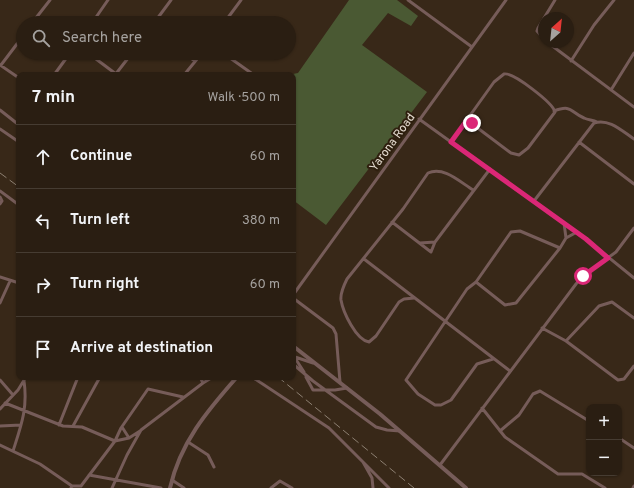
<!DOCTYPE html>
<html lang="en">
<head>
<meta charset="utf-8">
<style>
  body { margin:0; font-family:Overpass,sans-serif; background:#362b20; color:#f1f3f6 }
  .controls { position:absolute; right:12px; bottom:12px; display:grid; overflow:hidden; border-radius:8px; box-shadow:0 1px 3px #0004 }
  .controls button { width:36px; height:36px; display:grid; place-items:center; padding:0; border:0; border-bottom:1px solid #463c32; background:#2a1e12; color:#f1f3f6; font:20px sans-serif }
  .compass { position:absolute; left:538px; top:12px; width:36px; height:36px; border-radius:50%; background:#2a1e12; box-shadow:0 1px 3px #0004; rotate:27deg }
  .stop { position:absolute; width:12px; height:12px; margin:-9px; border:3px solid #db2777; border-radius:50%; background:#fff }
  .stop.end { background:#db2777; border-color:#fff; box-shadow:0 1px 4px #0008 }
  .list { margin:0; padding:0; list-style:none }
  h2 { display:flex; justify-content:space-between; align-items:center; height:52px; margin:0; padding:0 16px; font-size:17px }
  h2 small { font-size:13px; font-weight:400; color:#a5a29f }
  .list li { display:grid; grid-template-columns:26px 1fr auto; gap:12px; align-items:center; box-sizing:border-box; height:64px; padding:0 16px; border-top:1px solid #463c32 }
  .list b { display:block; font-size:15px; white-space:nowrap }
  .list em { font-size:13px; font-style:normal; color:#a5a29f }
  .icon { flex:none; width:22px; height:22px; fill:none; stroke:currentColor; stroke-width:2; stroke-linecap:round; stroke-linejoin:round }
  .map { position:relative; flex:none; width:634px; height:488px; overflow:hidden }
  .search { position:absolute; background:#2a1e12; box-shadow:0 1px 3px #0004; left:16px; top:16px; width:280px; height:44px; display:flex; align-items:center; gap:10px; box-sizing:border-box; padding:0 14px; border-radius:22px; color:#a5a29f; font-size:15px }
  .panel { position:absolute; background:#2a1e12; box-shadow:0 1px 3px #0004; left:16px; top:72px; width:280px; height:308px; border-radius:8px }
  .map>svg:first-child { display:block }
</style>
</head>
<body>
<div class="map">
<svg width="634" height="488" viewBox="0 0 634 488">
  <rect width="100%" height="100%" fill="#382818"/>
  <path fill="#4a5933" d="M349 0H397L418 16 411 26 388 13 362 45 427 92 326 225 293 200V75H288L298 73Z"/>
  <g fill="none" stroke-linecap="round" stroke-linejoin="round">
    <path stroke="#765c59" stroke-width="3" d="M408 0 472 47
      M32 23 50 0
      M92 23 108 0
      M154 23 171 0
      M224 23 241 0
      M544 39 537 31 538 28 555 0
      M547 42 634 107
      M88 53 116 74
      M183 53 195 61
      M223 53 254 75
      M571 61 594 25 614 0
      M0 65 19 78
      M1 65 23 36
      M54 75 70 53
      M115 75 132 53
      M184 75 202 53
      M611 90 634 53
      M0 110 19 125
      M554 111C572 104 570 112 584 118 588 120 593 120 597 122
      M419 119 586 239 634 278
      M0 129 19 142
      M451 142 494 82 504 74C513 72 553 103 555 112L528 148 519 155 511 153 467 120
      M579 142 634 184
      M0 191 19 205
      M0 197 2 201 0 204
      M534 201 594 123C609 118 622 131 634 139
      M392 222 431 252 435 242
      M566 238 577 232
      M420 243 435 242 490 169
      M364 259 510 371
      M0 277 19 283
      M476 282 505 305 516 303 560 248 566 238 564 223
      M293 295 506 0
      M293 298 333 328 336 334 340 382
      M414 298 404 299 399 302 376 336 369 342C356 340 343 312 341 300 340 293 344 285 347 279L403 209 428 173C444 166 460 182 473 190
      M0 303 10 281
      M542 328 566 341 618 380 624 379 634 366
      M566 341 599 306 612 302 634 318
      M293 355 304 372
      M295 357 313 363
      M493 359 477 364 451 400 441 405H435L418 394 406 380 467 289 476 282 511 232 520 231 560 248
      M293 364 313 381 376 427 387 430 400 431
      M200 377 203 383
      M252 377 329 428 389 488
      M306 377 313 390H335L347 388
      M0 380 13 395
      M5 403 63 426 82 427 115 441 121 428 148 389 183 397
      M482 408 505 437 558 474H582L605 488
      M0 409 18 390 26 377
      M59 425 78 377
      M0 426 21 425
      M73 426 100 377
      M122 427 129 438
      M500 431 519 415 533 394 540 391 589 421
      M619 438 634 448
      M188 442 208 455 214 467
      M0 445 40 464 72 486 71 488
      M13 451C21 426 28 408 24 381
      M363 462 372 478 373 488
      M440 465 576 284 583 276 616 252 634 228
      M89 475 161 488
      M172 480 184 488
      M72 486H81L115 441 129 438 140 431
      M112 488 127 455 141 430 203 383 213 377
      M271 488 280 481 292 488
      M633 488 634 486"/>
    <path stroke="#765c59" stroke-width="4" d="M293 346 380 414 466 488
      M170 488C180 443 207 411 237 377"/>
    <path stroke="#8d8072" stroke-width="1" stroke-dasharray="8 4" stroke-linecap="butt" d="M0 173 19 187
      M278 377 414 488"/>
  </g>
  <g fill="none" stroke-linecap="round" stroke-linejoin="round">
    <path stroke="#db2777" stroke-width="5" d="M472 123 467 120 451 142 586 239 608 258 583 276"/>
  </g>
  <g text-anchor="middle" stroke-width="4" stroke-linejoin="round" paint-order="stroke">
    <g font-size="12" fill="#e4dacf" stroke="#2e1f0e">
      <text transform="translate(392 142) rotate(-54)" y="4">Yarona Road</text>
    </g>
  </g>
</svg>
<div class="controls">
<button>+</button>
<button>−</button>
</div>
<svg class="compass" viewBox="-18 -18 36 36"><path d="M0-13l5 13h-10z" fill="#e53935"/><path d="M0 13l5-13h-10z" fill="#a5a29f"/></svg>
<div class="stop" style="left:583px;top:276px"></div>
<div class="stop end" style="left:472px;top:123px"></div>
<div class="search"><svg class="icon" aria-label="search" viewBox="0 0 24 24"><circle cx="10" cy="10" r="6"/><path d="M15 15l6 6"/></svg>Search here</div>
<section class="panel">
<h2>7 min<small>Walk · 500 m</small></h2>
<ul class="list">
<li><svg class="icon" aria-label="ahead" viewBox="0 0 24 24"><path d="M12 20V5M6 11l6-6 6 6"/></svg><div><b>Continue</b></div><em>60 m</em></li>
<li><svg class="icon" aria-label="left" viewBox="0 0 24 24"><path d="M17 20v-9H6M10 6l-5 5 5 5"/></svg><div><b>Turn left</b></div><em>380 m</em></li>
<li><svg class="icon" aria-label="right" viewBox="0 0 24 24"><path d="M7 20v-9h11M14 6l5 5-5 5"/></svg><div><b>Turn right</b></div><em>60 m</em></li>
<li><svg class="icon" aria-label="arrive" viewBox="0 0 24 24"><path d="M6 21V4h12l-3 4 3 4H6"/></svg><div><b>Arrive at destination</b></div></li>
</ul>
</section>
</div>
</body>
</html>
